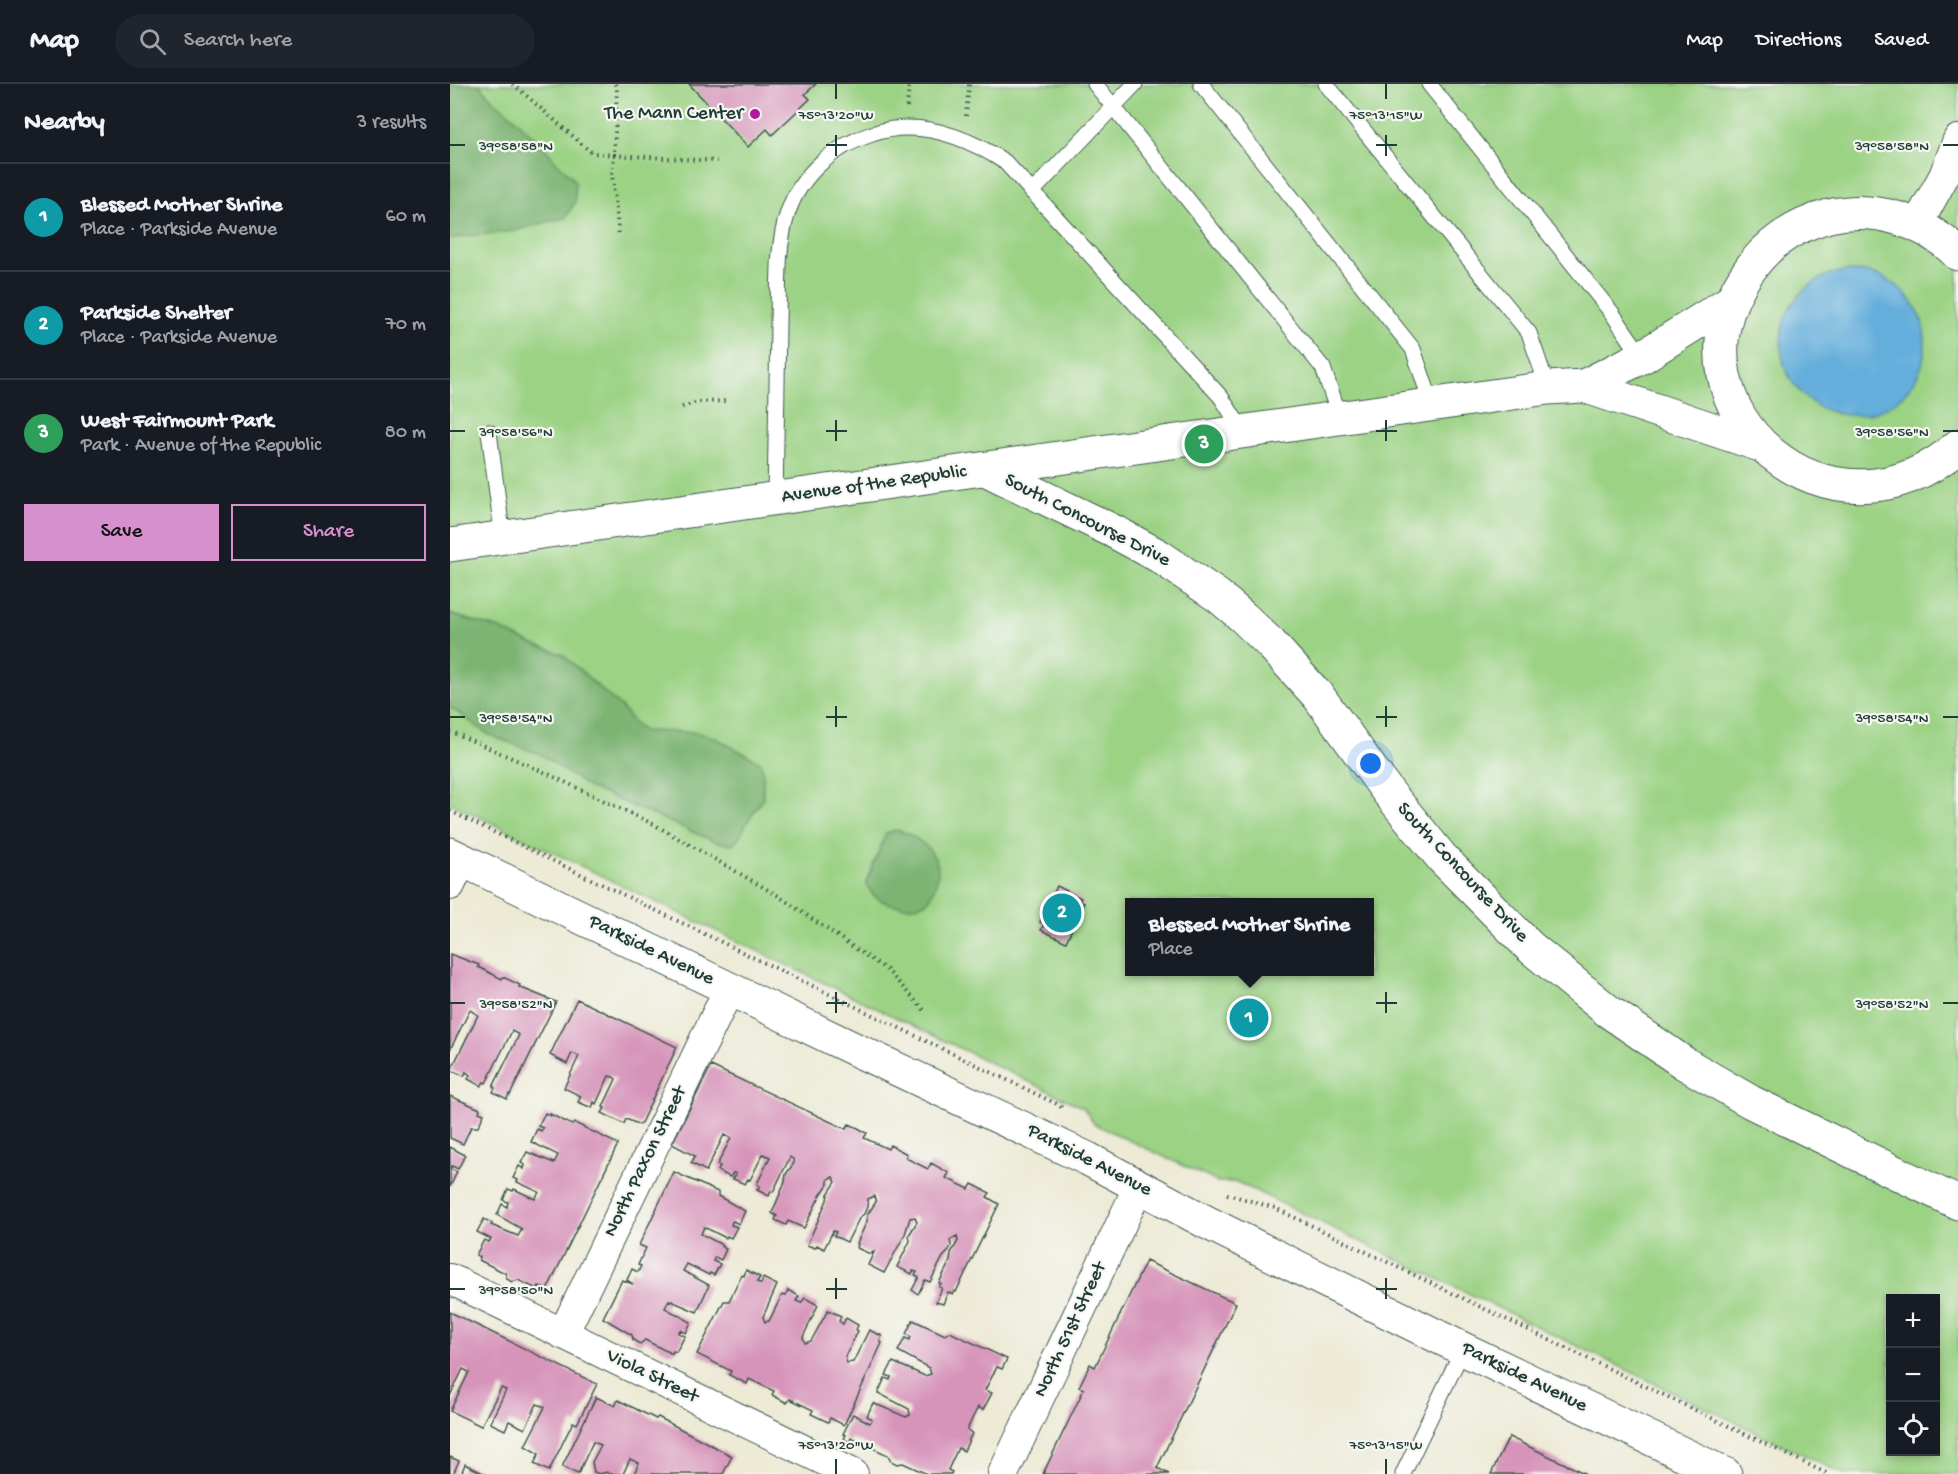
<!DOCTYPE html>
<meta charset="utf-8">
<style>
:root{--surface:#171b24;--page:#20242c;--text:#f1f3f6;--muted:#9ea1a6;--line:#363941;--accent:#d690ce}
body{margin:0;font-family:"Gochi Hand",sans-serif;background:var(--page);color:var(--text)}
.controls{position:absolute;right:18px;bottom:18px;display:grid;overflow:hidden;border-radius:0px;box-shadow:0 3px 9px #0003}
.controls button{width:54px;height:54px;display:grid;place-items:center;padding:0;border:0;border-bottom:2px solid var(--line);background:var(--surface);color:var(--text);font:30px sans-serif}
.you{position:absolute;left:921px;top:680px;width:21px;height:21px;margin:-15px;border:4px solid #fff;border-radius:50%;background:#1a73e8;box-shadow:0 0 0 9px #1a73e833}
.badge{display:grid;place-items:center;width:39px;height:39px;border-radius:50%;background:var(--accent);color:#fff;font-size:20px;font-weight:700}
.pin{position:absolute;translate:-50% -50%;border:3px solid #fff;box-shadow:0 2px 6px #0006}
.popup{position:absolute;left:675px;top:814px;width:249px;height:78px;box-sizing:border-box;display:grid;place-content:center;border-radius:0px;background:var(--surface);filter:drop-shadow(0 2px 4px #0005);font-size:20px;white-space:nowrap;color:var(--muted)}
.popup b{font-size:22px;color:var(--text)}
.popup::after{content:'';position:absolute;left:50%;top:100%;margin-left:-12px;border:12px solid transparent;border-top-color:var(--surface)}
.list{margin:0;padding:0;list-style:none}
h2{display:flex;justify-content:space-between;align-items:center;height:78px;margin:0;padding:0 24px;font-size:26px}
h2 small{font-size:20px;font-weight:400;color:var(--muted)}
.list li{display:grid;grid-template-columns:39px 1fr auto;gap:18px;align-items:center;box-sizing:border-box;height:108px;padding:0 24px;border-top:2px solid var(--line)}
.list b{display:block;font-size:22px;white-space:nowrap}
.list p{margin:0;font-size:20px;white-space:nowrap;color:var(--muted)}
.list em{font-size:20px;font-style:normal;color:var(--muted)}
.actions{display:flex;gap:12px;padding:18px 24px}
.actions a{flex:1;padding:14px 0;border:2px solid var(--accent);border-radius:0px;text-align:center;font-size:21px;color:var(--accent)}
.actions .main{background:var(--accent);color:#111}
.icon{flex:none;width:33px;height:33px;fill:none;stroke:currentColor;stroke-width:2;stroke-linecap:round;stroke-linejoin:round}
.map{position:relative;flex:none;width:1508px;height:1390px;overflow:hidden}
header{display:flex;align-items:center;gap:36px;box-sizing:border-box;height:84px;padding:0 30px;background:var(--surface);border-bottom:2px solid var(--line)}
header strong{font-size:28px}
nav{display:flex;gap:33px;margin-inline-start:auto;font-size:21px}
.search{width:420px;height:54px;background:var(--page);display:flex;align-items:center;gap:15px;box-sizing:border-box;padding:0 21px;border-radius:33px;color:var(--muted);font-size:22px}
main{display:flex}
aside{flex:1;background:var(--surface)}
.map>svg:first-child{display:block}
</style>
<header>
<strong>Map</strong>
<div class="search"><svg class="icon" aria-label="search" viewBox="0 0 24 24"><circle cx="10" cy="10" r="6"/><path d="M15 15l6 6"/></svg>Search here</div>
<nav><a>Map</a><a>Directions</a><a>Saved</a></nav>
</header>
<main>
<aside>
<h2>Nearby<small>3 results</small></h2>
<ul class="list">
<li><span class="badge" style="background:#0f9aa8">1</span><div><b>Blessed Mother Shrine</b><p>Place · Parkside Avenue</p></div><em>60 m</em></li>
<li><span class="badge" style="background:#0f9aa8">2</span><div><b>Parkside Shelter</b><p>Place · Parkside Avenue</p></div><em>70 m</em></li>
<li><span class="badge" style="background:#2e9e5b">3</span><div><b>West Fairmount Park</b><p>Park · Avenue of the Republic</p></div><em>80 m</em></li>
</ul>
<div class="actions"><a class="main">Save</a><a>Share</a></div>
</aside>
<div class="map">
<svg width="1508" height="1390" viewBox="0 0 1508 1390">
<rect width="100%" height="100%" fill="#f6f6f2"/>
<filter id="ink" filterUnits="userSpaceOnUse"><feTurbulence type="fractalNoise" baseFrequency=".0167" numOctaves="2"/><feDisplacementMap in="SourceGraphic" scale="12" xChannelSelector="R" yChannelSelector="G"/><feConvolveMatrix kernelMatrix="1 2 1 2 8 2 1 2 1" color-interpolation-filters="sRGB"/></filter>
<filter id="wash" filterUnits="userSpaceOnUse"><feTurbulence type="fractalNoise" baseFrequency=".008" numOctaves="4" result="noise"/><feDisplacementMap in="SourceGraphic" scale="24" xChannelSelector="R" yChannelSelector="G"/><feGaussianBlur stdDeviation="1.35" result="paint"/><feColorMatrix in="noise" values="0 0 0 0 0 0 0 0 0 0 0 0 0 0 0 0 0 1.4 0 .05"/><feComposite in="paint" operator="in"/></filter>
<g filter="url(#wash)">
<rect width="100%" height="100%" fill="#edead6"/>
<!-- green -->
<path fill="#9bd284" stroke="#5d885c" stroke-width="1.5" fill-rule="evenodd" d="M 0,0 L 1508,0 L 1508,1390 L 1393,1390 L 787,1098 L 768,1098 L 644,1040 L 634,1024 L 0,719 ZM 679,818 L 919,818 L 919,888 L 679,888 ZM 1440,1214 L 1486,1214 L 1486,1368 L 1440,1368 Z"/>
<!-- forest -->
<g fill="#7cb472" stroke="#4e7853" stroke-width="1.5">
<path d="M 0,0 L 29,0 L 41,14 L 62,32 L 94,63 L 106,78 L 121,92 L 125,98 L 125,118 L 115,134 C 98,137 83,142 67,146 C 45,151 22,149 0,155 Z"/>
<polygon points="0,530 50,545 82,560 112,570 173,625 186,642 194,647 243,648 264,653 310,678 313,686 313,714 297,738 289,754 283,760 266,758 138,703 90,670 39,651 0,623"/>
<path d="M 445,746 C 461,748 482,763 487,779 C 490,788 485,808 479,815 C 469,827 438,822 427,814 C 421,810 419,805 416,799 L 436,749 Z"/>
</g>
<!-- water -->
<circle fill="#63aedb" stroke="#417688" stroke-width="1.5" cx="1403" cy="259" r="72"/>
<g id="blocks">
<!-- building -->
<g fill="#d794ba">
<polygon points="239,0 366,0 355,10 360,15 322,51 317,45 298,63"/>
<polygon points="607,802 631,814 629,817 634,819 616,858 591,846 594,840 590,838"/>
<polygon points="0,870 29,881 28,883 52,895 53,893 70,901 69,903 106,918 60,1011 59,1010 57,1015 43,1008 45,1004 43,1003 69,951 62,947 36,999 34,998 31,1002 18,995 20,991 16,988 14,992 1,986 28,931 20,926 0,966"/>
<polygon points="127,915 227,963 190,1041 176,1035 174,1040 152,1029 155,1024 153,1023 166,995 163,993 159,992 146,1020 144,1018 142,1024 128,1018 131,1012 114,1004 129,972 122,969 117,980 100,971"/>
<polygon points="261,982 396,1045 399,1040 408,1044 417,1049 414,1054 438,1065 440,1061 457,1070 456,1074 478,1085 481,1079 499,1089 496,1094 519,1105 522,1100 540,1109 537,1113 549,1120 506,1208 504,1207 503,1210 498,1208 493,1220 486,1218 492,1204 489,1203 491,1200 489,1199 500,1177 501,1169 508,1157 507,1152 500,1156 501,1162 498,1168 493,1173 480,1198 475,1196 468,1210 462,1206 469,1193 465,1191 467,1188 463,1187 462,1190 447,1183 460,1157 459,1151 467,1138 465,1133 460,1134 455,1150 434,1189 418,1181 424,1168 420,1170 407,1164 408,1160 407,1159 417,1137 417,1131 426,1118 424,1112 418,1115 417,1123 414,1130 410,1133 397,1158 384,1152 386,1148 383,1147 374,1165 367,1161 365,1164 357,1161 377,1116 378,1110 386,1098 383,1093 378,1095 378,1100 370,1112 354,1144 338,1137 336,1141 325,1136 327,1132 322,1129 335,1098 336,1090 344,1079 343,1075 340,1073 323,1108 321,1107 319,1112 307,1106 310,1102 307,1100 320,1073 313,1070 300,1096 298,1095 295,1100 283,1095 286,1090 283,1089 280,1093 268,1087 270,1082 267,1081 281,1054 274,1051 256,1087 241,1079 245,1072 222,1060"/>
<polygon points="0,1012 30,1025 29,1028 34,1030 28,1043 21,1043 13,1060 0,1054"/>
<polygon points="95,1029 100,1032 100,1030 122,1041 125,1039 168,1060 97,1206 89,1202 87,1205 68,1196 62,1198 57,1195 55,1189 29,1176 30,1173 26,1171 34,1156 39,1158 41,1155 27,1148 34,1135 42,1139 41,1141 68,1152 72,1145 47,1131 52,1120 57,1123 58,1118 53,1116 58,1105 63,1107 64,1105 85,1115 89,1108 67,1098 68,1096 63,1094 69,1082 74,1085 75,1081 71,1079 77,1068 104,1079 108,1071 81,1058 87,1045 91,1047 93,1044 88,1042"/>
<polygon points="0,1063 15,1071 8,1085 2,1082 0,1085 7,1088 0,1103"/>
<polygon points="224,1088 268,1108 268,1112 295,1127 289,1140 283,1137 282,1138 281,1141 287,1143 281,1154 277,1152 276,1154 254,1143 251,1150 272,1161 271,1162 276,1165 271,1176 265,1173 263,1177 270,1180 264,1191 260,1189 259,1191 237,1180 233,1187 259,1201 247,1228 219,1216 215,1224 241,1238 236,1249 230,1246 228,1249 235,1252 226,1268 223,1267 222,1270 195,1256 190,1260 183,1256 182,1251 153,1234 172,1196 183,1200 177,1196 182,1185 188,1188 191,1182 188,1181 196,1164 189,1161"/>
<polygon points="696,1177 786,1219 707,1384 719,1390 593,1390 634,1305 629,1303 640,1280 645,1283"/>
<polygon points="296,1186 310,1193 307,1198 311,1200 313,1194 327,1201 313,1233 315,1238 319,1237 332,1211 336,1212 338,1206 349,1212 346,1217 351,1219 355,1214 368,1221 353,1253 355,1259 361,1257 378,1226 391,1232 389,1237 393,1240 396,1234 408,1241 406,1246 408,1247 395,1273 397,1279 403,1278 419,1246 432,1252 430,1257 432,1259 394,1341 380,1334 378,1338 361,1330 363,1326 340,1315 337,1319 322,1311 324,1307 299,1295 297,1300 279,1291 281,1287 247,1270 274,1217 279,1217 292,1191 294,1192"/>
<polygon points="0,1228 147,1300 127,1340 123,1338 99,1387 84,1380 89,1370 75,1362 95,1323 87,1320 75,1345 59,1337 55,1346 40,1339 56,1306 51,1304 31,1342 0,1327 19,1288 13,1285 0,1312"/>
<polygon points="463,1236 495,1251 500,1248 557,1275 552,1285 547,1283 535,1306 542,1309 533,1326 528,1323 522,1335 517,1346 522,1349 514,1367 508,1364 498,1386 502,1388 501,1390 477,1390 453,1379 447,1380 441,1377 438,1371 401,1354 399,1358 394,1355 396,1351 393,1350 403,1330 420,1339 422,1335 417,1332 423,1319 456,1333 460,1331 459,1325 428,1309 435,1294 440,1296 441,1293 436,1291 443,1278 475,1292 481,1290 479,1284 448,1267 455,1254 460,1256 460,1255 461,1253 456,1250"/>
<polygon points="146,1313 165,1322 168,1316 206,1335 208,1333 282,1372 273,1390 184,1390 189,1379 180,1375 173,1390 158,1390 157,1388 149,1390 144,1388 142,1378 151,1361 143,1358 128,1390 112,1383"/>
<polygon points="1059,1353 1136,1390 1041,1390"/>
<polygon points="0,1373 9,1377 3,1390 0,1390"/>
<polygon points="15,1380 31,1388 36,1390 11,1390"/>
</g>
</g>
</g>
<g filter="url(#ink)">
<use href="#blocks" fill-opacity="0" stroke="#3e574c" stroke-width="1.5"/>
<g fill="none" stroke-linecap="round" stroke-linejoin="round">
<!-- service casing -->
<g stroke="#3e574c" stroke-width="17">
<g id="service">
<polyline points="645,0 873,284 890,334"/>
<polyline points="751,0 963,265 982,321"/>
<polyline points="876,0 1079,249 1098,304"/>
<polyline points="979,0 1162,229 1192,273"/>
<polyline points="582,108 685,0"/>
<polyline points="39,348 53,455"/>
<path d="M 325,415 C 326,358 327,300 328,242 C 329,204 326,164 338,128 C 351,90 384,62 422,50 C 469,34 515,52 555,78 L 771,313 L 785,335 L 790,348"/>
<polyline points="953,1390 1013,1265"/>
</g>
</g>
<!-- minor casing -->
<g stroke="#3e574c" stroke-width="32">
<g id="minor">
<polyline points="1467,141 1494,92 1508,56"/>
<polyline points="0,801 12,775"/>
<polyline points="0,1195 403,1390"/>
<polyline points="113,1250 279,905"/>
<polyline points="553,1390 689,1102"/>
</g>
</g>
<!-- tertiary casing -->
<g stroke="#3e574c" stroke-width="35">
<g id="tertiary">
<path d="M 1508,170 C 1475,137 1425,121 1379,132 C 1345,141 1315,161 1296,191 C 1207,325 1382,475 1508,362"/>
<polyline points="1134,302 1192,273 1281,217"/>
<polyline points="535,385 663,447 709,472 768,512 794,534 821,560 869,613 938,708 993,775 1080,863 1158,927 1234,979 1301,1018 1508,1119"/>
<polyline points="0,461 1098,304 1134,302 1313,362"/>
<polyline points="0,770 400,963 638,1075 756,1138 1013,1265 1275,1390"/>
</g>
</g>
<!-- path -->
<g stroke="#3e574c" stroke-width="4" stroke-dasharray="1.5 4.5" stroke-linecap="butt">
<polyline points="63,0 142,69 164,71 162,90 169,152"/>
<polyline points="165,0 167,4 164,71 267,77"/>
<polyline points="457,23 459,0"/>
<polyline points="516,32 519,0"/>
<polyline points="232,323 247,318 275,317"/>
<polyline points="0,647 96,689 205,741 327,811 437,886 476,928"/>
<polyline points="0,727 609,1021 614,1026"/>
<polyline points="777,1110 825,1124 1378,1390"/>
</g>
<!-- service -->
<use href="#service" stroke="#fff" stroke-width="15"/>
<!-- minor -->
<use href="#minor" stroke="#fff" stroke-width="30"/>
<!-- tertiary -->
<use href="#tertiary" stroke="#fff" stroke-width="33"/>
</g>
</g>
<!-- ticks -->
<path fill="none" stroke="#1f3d34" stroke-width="2" d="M 386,0 L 386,15M 936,0 L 936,15M 386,51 L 386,72M 936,51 L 936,72M 0,61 L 15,61M 376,61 L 397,61M 926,61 L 947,61M 1493,61 L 1508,61M 386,336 L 386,357M 936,336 L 936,357M 0,347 L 15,347M 376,347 L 397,347M 926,347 L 947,347M 1493,347 L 1508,347M 386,622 L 386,643M 936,622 L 936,643M 0,633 L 15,633M 376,633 L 397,633M 926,633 L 947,633M 1493,633 L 1508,633M 386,908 L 386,929M 936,908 L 936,929M 0,919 L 15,919M 376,919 L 397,919M 926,919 L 947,919M 1493,919 L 1508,919M 386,1194 L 386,1215M 936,1194 L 936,1215M 0,1205 L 15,1205M 376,1205 L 397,1205M 926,1205 L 947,1205M 386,1375 L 386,1390M 936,1375 L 936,1390"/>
<!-- markers -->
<circle fill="#b5179e" stroke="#f6f6f2" stroke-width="2" cx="305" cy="30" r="6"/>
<g text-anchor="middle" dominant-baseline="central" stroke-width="4.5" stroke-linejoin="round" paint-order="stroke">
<!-- poi labels -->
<g font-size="20" fill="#1f3d34" stroke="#f6f6f2" text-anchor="end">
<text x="293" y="30">The Mann Center</text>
</g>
<!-- street labels -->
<g font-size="20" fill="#1f3d34" stroke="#f6f6f2">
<text transform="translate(424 401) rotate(-8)">Avenue of the Republic</text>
<text transform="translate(637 437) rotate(27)">South Concourse Drive</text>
<text transform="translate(1012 789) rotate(47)">South Concourse Drive</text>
<text transform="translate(201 867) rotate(26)">Parkside Avenue</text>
<text transform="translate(639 1077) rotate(27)">Parkside Avenue</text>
<text transform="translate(196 1078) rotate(-64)">North Paxon Street</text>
<text transform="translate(621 1246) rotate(-65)">North 51st Street</text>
<text transform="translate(202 1293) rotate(26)">Viola Street</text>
<text transform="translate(1074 1294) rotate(26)">Parkside Avenue</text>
</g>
</g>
<g font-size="15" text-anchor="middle" fill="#1f3d34" stroke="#f6f6f2" stroke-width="4.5" stroke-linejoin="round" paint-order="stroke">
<text x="386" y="35">75°13'20"W</text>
<text x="936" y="35">75°13'15"W</text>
<text x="66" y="66">39°58'58"N</text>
<text x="1442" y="66">39°58'58"N</text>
<text x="66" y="352">39°58'56"N</text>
<text x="1442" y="352">39°58'56"N</text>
<text x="66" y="638">39°58'54"N</text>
<text x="1442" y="638">39°58'54"N</text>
<text x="66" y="924">39°58'52"N</text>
<text x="1442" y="924">39°58'52"N</text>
<text x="66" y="1210">39°58'50"N</text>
<text x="386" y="1365">75°13'20"W</text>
<text x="936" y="1365">75°13'15"W</text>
</g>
</svg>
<div class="controls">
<button>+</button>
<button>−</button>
<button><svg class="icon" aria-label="locate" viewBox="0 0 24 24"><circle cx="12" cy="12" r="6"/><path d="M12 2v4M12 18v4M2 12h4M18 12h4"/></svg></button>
</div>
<div class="you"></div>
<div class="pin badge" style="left:799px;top:934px;background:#0f9aa8">1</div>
<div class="popup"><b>Blessed Mother Shrine</b>Place</div>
<div class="pin badge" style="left:612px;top:829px;background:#0f9aa8">2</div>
<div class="pin badge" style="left:754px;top:360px;background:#2e9e5b">3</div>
</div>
</main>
